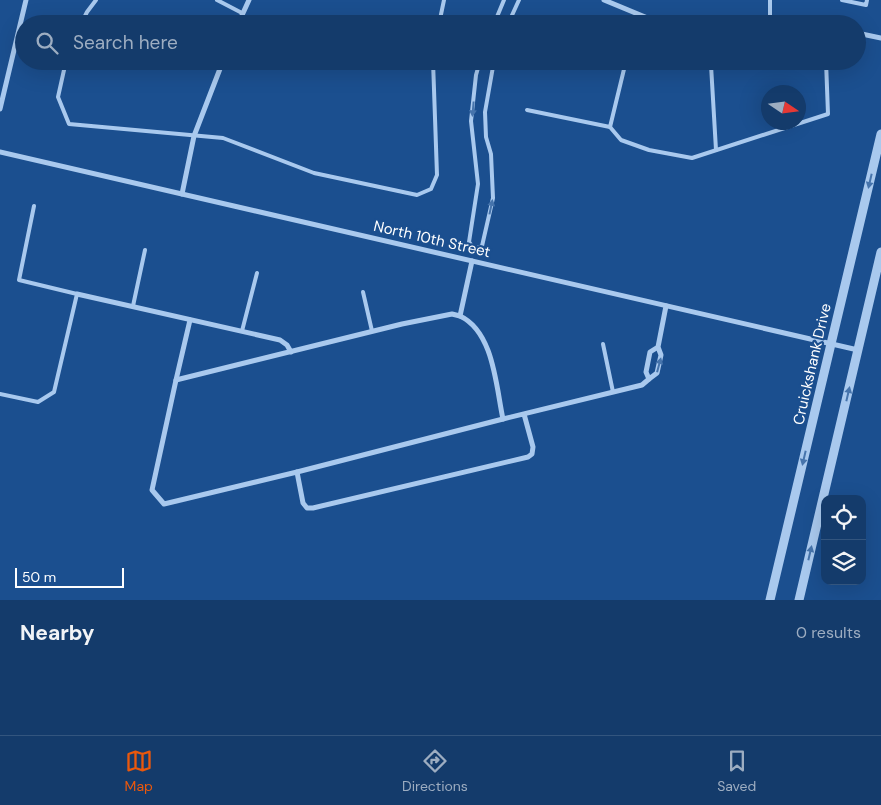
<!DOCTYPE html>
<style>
:root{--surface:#143b6b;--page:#1d4271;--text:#f1f3f6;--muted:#9dadc1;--line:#33557e;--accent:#ea580c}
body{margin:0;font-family:"DM Sans",sans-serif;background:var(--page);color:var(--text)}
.controls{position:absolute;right:15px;bottom:15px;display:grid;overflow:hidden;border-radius:10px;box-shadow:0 5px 20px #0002}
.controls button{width:45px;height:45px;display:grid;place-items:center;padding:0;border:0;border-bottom:1px solid var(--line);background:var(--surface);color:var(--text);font:25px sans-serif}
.compass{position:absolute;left:761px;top:85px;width:45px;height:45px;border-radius:50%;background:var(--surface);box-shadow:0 5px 20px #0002;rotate:103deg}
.scale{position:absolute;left:15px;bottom:12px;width:109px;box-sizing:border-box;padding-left:5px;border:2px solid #fff;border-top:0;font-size:14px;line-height:18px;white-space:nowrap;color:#fff;-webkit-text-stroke:4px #1b4f8f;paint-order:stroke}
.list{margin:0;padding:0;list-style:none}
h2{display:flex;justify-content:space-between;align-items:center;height:65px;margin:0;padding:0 20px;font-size:21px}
h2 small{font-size:16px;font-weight:400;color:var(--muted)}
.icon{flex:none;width:28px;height:28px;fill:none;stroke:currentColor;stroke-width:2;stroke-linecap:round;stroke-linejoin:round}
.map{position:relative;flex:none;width:881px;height:600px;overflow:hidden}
.search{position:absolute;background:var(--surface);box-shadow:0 5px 20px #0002;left:15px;right:15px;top:15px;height:55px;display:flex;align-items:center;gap:12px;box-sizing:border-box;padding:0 18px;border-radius:28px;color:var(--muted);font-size:19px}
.sheet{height:135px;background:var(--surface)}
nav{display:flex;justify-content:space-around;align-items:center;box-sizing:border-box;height:70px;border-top:1px solid var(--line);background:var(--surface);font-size:14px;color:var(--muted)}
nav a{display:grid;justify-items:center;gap:2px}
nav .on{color:var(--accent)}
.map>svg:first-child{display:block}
</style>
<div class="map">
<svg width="881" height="600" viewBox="0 0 881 600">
<rect width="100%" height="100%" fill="#1b4f8f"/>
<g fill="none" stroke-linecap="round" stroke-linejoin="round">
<!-- service -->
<g stroke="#a9c9ee" stroke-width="4">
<polyline points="217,0 242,13"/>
<polyline points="842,0 866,5 867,0"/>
<polyline points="81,24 87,12 96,0"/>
<polyline points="439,24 444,0"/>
<polyline points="494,24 504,0"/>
<polyline points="508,24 519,0"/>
<polyline points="635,24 637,14"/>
<polyline points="770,24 770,0"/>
<polyline points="66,61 58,97 69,124 223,138 314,173 417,195 431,189 437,175 433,61"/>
<polyline points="711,65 716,150"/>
<polyline points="527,110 610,127 626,61"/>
<polyline points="610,127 621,140 649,150 692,158 828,114 826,61"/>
<polyline points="474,249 482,246 493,198 491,154 486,137 485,112 494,61"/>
<polyline points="474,249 469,242 478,184 471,121 476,75 480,61"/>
<polyline points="363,292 372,331"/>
<polyline points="133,306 145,250"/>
<polyline points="242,331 257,273"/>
<polyline points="603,344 613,392"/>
<polyline points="0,394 38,402 54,392 77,294 19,280 34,206"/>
</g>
<!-- minor -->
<g stroke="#a9c9ee" stroke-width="5">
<polyline points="604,0 662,24"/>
<polyline points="238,24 249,0"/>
<polyline points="857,33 881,38"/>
<polyline points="0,109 26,0"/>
<polyline points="0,152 858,350"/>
<polyline points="182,194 194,136 223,61"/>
<polyline points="77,294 280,340 287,345 291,352"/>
<path d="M 460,316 C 494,332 496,387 503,419"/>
<polyline points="658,347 650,352 646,372 649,379 657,373 661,355 658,347 666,306"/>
<polyline points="176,380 190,320"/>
<polyline points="524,414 533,447 532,454 528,457 313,508 307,508 303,503 297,472 503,419 642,385 649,379"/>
<polyline points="297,472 164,504 152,490 176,380 402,324 452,314 460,316 472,261"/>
</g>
<!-- tertiary -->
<g stroke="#a9c9ee" stroke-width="9">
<polyline points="770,600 881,134"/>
<polyline points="799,600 881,252"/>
</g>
</g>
<!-- one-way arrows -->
<defs><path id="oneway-solid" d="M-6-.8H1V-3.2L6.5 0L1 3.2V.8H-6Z" transform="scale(1.25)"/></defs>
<g fill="#4674ac">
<use href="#oneway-solid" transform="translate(473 109) rotate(95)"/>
<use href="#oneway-solid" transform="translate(870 181) rotate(103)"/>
<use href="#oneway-solid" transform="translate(491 207) rotate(-78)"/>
<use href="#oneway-solid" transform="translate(659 365) rotate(-75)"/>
<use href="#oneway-solid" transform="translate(848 394) rotate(-77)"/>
<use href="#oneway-solid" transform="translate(804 458) rotate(103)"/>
<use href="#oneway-solid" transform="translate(810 553) rotate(-77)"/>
</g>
<g text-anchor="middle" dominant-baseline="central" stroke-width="4.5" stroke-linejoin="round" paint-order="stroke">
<!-- street labels -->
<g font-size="15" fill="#fff" stroke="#1b4f8f">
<text transform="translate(432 239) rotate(13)">North 10th Street</text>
<text transform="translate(812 364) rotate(-77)">Cruickshank Drive</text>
</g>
</g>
</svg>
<div class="controls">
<button><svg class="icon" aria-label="locate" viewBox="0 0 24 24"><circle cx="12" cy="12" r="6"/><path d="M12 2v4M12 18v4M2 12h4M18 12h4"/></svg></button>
<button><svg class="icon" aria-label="layers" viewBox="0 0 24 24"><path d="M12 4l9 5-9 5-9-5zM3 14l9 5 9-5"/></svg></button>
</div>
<svg class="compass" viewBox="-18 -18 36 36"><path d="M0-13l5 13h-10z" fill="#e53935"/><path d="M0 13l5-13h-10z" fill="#9dadc1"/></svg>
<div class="scale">50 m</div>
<div class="search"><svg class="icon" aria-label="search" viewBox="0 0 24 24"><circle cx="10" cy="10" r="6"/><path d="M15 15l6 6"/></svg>Search here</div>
</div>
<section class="sheet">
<h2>Nearby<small>0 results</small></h2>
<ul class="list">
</ul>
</section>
<nav>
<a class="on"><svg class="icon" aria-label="map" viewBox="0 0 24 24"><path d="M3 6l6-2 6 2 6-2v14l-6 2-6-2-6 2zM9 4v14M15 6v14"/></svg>Map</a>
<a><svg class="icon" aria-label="directions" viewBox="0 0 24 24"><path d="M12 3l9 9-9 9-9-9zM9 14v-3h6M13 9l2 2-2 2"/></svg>Directions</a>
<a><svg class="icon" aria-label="saved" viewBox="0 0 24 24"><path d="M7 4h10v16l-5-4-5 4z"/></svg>Saved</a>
</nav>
